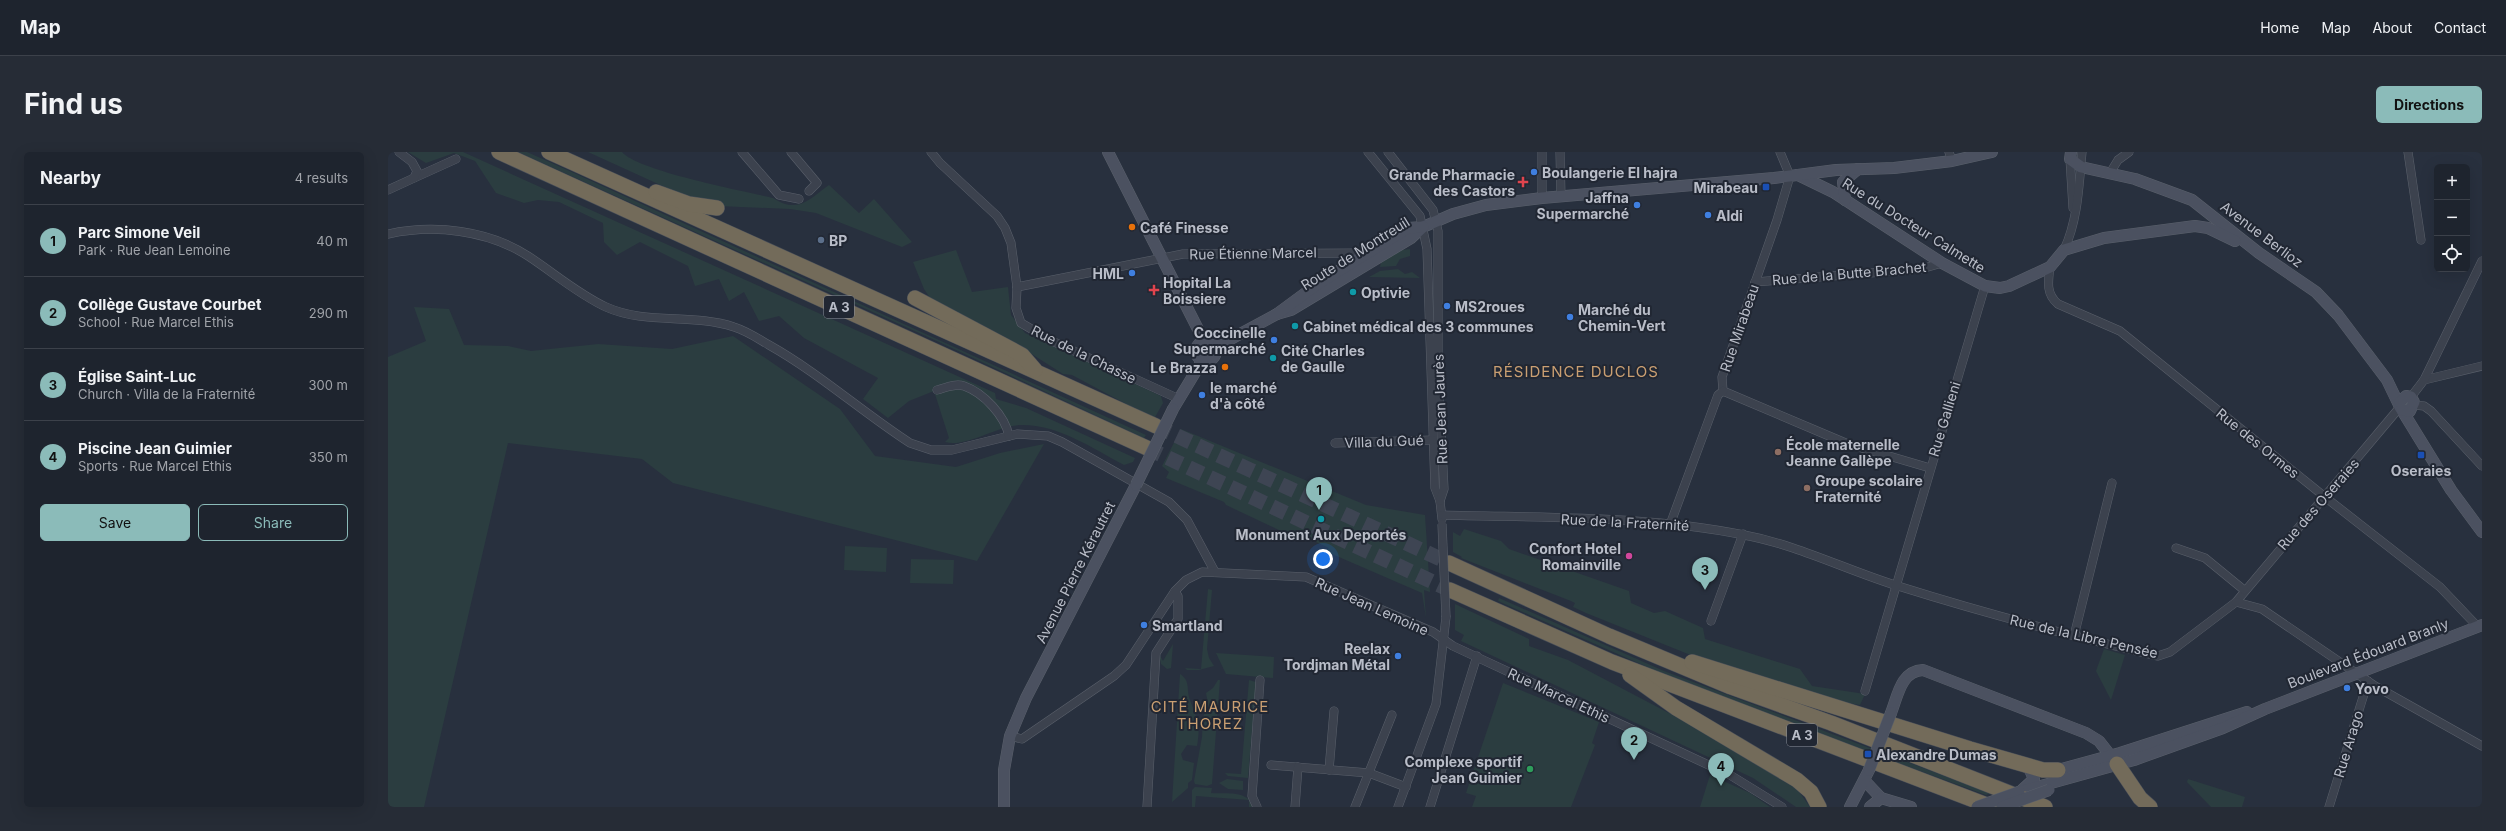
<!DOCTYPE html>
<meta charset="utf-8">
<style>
:root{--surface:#1e242e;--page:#262c36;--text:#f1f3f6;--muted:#a1a4aa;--line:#3c414a;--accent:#8bbbb9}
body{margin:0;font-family:Inter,sans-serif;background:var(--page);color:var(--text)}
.controls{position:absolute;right:12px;top:12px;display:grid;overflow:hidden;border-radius:6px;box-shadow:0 4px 16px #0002}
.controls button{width:36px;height:36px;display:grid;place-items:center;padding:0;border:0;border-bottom:1px solid var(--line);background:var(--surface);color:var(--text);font:20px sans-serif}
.you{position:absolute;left:935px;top:407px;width:14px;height:14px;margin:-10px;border:3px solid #fff;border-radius:50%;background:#1a73e8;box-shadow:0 0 0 6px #1a73e833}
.badge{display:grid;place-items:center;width:26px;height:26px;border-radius:50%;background:var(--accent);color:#111;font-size:13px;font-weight:700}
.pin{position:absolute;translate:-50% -33px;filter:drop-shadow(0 1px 2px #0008)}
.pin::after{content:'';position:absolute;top:21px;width:14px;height:12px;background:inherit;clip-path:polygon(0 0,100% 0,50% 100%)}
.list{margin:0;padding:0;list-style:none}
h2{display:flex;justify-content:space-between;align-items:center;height:52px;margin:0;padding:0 16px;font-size:17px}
h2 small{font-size:13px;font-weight:400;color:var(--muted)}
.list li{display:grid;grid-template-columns:26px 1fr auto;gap:12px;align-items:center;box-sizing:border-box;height:72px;padding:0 16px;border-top:1px solid var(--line)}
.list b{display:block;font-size:15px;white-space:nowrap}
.list p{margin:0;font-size:13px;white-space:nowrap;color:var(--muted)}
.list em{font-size:13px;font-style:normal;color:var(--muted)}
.actions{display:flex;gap:8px;padding:12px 16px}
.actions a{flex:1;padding:9px 0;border:1px solid var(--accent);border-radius:6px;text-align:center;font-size:14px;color:var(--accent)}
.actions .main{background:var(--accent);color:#111}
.icon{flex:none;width:22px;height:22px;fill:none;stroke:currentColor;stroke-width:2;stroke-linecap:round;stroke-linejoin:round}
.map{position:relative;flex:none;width:2094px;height:655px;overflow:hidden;border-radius:6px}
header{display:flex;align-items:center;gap:24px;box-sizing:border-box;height:56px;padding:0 20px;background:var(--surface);border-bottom:1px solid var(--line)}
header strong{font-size:19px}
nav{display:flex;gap:22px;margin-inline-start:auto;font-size:14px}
.intro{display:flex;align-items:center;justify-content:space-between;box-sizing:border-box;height:96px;padding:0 24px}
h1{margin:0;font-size:28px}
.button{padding:10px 18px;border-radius:6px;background:var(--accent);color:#111;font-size:14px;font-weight:700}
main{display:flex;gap:24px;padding:0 24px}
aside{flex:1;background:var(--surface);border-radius:6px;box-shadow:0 4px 16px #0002}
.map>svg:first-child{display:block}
</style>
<header>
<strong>Map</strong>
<nav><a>Home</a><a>Map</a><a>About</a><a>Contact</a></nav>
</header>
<div class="intro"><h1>Find us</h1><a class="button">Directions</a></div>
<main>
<aside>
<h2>Nearby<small>4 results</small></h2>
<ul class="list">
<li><span class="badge">1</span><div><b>Parc Simone Veil</b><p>Park · Rue Jean Lemoine</p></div><em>40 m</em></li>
<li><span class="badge">2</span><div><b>Collège Gustave Courbet</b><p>School · Rue Marcel Ethis</p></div><em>290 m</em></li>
<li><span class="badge">3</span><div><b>Église Saint-Luc</b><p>Church · Villa de la Fraternité</p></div><em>300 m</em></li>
<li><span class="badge">4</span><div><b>Piscine Jean Guimier</b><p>Sports · Rue Marcel Ethis</p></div><em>350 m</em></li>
</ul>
<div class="actions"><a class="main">Save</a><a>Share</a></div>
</aside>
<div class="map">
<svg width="2094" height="655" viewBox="0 0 2094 655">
<rect width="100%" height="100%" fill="#28303e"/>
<!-- green -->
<g fill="#2b3d40">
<path d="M 20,0 L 75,0 L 607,241 L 608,247 L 638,256 L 747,306 L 745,310 L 736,313 C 704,296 671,273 634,273 C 609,273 579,296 557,290 L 561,286 L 546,239 L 521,249 L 500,266 L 475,247 L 490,226 L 416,186 L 391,164 L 371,169 L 356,140 L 341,149 L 331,127 L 307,134 L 300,114 L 252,90 L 229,103 L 216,90 L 215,71 L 171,50 L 150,48 L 136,51 L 108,41 L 87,9 L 66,1 L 38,11 Z"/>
<polygon points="130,0 139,0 186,21 758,283 756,286 551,190"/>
<path d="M 200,0 L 234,0 C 250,19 356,39 385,46 C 410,62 420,48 441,33 L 471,61 L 486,47 L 524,90 L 514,95 L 428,61 L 402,57 L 330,54 L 303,47 Z"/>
<polygon points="1022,97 1022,104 1012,107 1008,114 992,115 993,111 1013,98"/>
<polygon points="568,98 584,140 620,135 623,163 637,181 773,244 775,251 766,267 684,223 675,222 639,199 546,152 536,137 525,110"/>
<polygon points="1010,117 1017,122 1024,120 1032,126 981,125 992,119"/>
<polygon points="26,155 61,157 76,193 120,194 143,199 210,192 284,197 345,184 452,257 487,304 568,315 612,301 656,292 589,409 285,331 254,307 120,291 36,655 0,655 0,205 38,189"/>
<polygon points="793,277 978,353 1037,363 1042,440 1036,438 1038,466 1034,441 937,399 941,396 917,385 916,390 838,353 836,350 778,326 781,320 774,314"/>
<polygon points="1076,377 1113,389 1121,397 1241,439 1243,451 1266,461 1277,459 1315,476 1317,487 1412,517 1424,534 1477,542 1472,553 1441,548 1310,506 1198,461 1185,455 1187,451 1183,449 1073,406 1074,405 1065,400 1065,380 1072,384"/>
<polygon points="457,394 499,396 498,420 456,418"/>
<polygon points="523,407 566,408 565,432 522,431"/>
<polygon points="820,437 824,438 819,497 821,506 826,514 811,518 799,518 797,516 813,517"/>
<polygon points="1111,446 1276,519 1602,641 1598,643 1373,561 1275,522 1110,449"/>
<polygon points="1067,452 1141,487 1141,494 1180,508 1296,569 1380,617 1409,637 1422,655 1408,655 1365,626 1073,489 1076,483 1067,478"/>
<polygon points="785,492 783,516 779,517 773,512 771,502 775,509"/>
<polygon points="1716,497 1737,503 1723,548 1708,519"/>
<polygon points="828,501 886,505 885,526 838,522"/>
<path d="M 792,522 C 803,529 798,538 802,548 C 809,568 813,572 809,594 L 799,593 L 793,602 L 795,608 L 806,611 L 804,628 L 800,631 L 800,636 L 784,650 Z"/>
<polygon points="830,528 832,528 824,632 819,634 807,632 806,629 814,585 815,565 820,552 818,541 825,536"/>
<polygon points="861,528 868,530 860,626 840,624 837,621 853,622"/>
<polygon points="1115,531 1211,570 1204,591 1207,593 1183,655 1084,655 1088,644 1078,641"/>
<polygon points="1322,623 1362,641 1382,655 1312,655"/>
<polygon points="839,627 855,629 855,638 840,637 831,631"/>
<polygon points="1800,627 1857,645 1854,655 1823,655 1799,630"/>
<path d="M 807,635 L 824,636 L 823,641 C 840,642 858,638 867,655 L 861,655 L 861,648 L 808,644 L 807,655 L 804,655 L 804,638 Z"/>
</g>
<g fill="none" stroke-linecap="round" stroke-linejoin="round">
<!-- highway-tunnel -->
<g stroke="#3e4553" stroke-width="15" stroke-dasharray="15 8" stroke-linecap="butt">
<polyline points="768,274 1061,411"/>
<polyline points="759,296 1062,438"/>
</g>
<!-- street casing -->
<g stroke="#5a606b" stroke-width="9">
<g id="street">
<polyline points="354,0 391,43 411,47"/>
<polyline points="403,0 429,31 421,39"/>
<polyline points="543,0 552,11 609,64 617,76 623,91 629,135 628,156 633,171 664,189 791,247"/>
<polyline points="980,0 1032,64 1039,97 1047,336 1052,349 1054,367"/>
<polyline points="1000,0 1045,58 1050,79 1050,217 1056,337 1052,349"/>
<polyline points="1154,0 1154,46"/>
<polyline points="1172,0 1173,45"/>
<polyline points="1561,0 1564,9"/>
<polyline points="2020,0 2033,88"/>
<polyline points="1682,7 1685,56"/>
<polyline points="1722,21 1730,8 1741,0"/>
<polyline points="26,26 68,7"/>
<polyline points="0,38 26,26 29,19 24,10 11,0"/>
<path d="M 0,82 C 46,72 100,78 140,104 C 166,121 190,142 218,155 C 258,173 304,161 346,175 C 359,179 369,186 381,193 C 431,221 474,260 522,291 L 543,298 L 564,298 L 629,282 L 660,284 L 674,290 L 781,350 L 799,368 L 827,420"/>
<path d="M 1676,98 C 1690,68 1691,33 1694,0"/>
<path d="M 1662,115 C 1660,130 1658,142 1670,152 L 1732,179 L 1937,345 L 2052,435 L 2090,475"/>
<polyline points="1367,130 1533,117 1554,111"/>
<polyline points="629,135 795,102 980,101"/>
<polyline points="2036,228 2094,214"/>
<path d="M 549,238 C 557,236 567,231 576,234 C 596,241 617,264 621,284"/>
<polyline points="1335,239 1334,225 1389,68 1402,24 1392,0"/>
<polyline points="1335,239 1460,292 1542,316"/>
<polyline points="2023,245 2036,228 2094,109"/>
<polyline points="2026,253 2036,254 2043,259 2094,314"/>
<polyline points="947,291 1045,288"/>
<path d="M 1054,363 C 1154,366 1257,363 1356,383 C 1410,393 1458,418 1510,434 C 1596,461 1683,484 1770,504 L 1782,500 L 1848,450 L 2012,255"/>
<polyline points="1283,370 1330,243 1335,239"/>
<polyline points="1788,396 1817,406 1856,438"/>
<polyline points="1848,450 1874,457 1987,534 2094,594"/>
<polyline points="1323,469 1355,382"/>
<polyline points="1686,484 1724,331"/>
<polyline points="1477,539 1597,134"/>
<polyline points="622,584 634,587 726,524 738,513 787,439 798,428 814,420 918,425 1045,480 1065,494 1342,623 1394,655"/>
<polyline points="883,613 981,621 1018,635"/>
<polyline points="941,618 946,559"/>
<polyline points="759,655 768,501 790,467 790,444 787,439"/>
<polyline points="869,655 864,644 872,528"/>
<polyline points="907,655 910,615"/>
<polyline points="967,655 1004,563"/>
<polyline points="1010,655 1048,552 1058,465"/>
<polyline points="1042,655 1089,504"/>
<polyline points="1941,655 1980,529"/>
</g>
</g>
<!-- secondary casing -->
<g stroke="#5a606b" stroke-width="12">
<g id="secondary">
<polyline points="720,0 816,189"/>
<polyline points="1683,0 1682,7 1693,15 1747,27 1804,48 1871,101 1928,140 1950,163 1999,228 2012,255 2063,338 2094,380"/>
<polyline points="1410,23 1445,40 1554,111 1597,134 1612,136 1621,134 1662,115 1676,98 1716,86 1807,74 1820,76 1847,89"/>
<polyline points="1457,48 1455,30 1470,17"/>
<polyline points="889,162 903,158 1023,86 1035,75 1065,62 1098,53 1154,46 1386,26 1448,18 1506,16 1564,9 1604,0"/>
<circle cx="818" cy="199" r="10"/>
<polyline points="828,195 889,162 931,131 1020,76 1035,75"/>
<polyline points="2012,250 2018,244 2023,245 2026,250 2022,259 2014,258"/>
<polyline points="785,257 814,209"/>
<path d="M 1503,561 C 1510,543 1513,519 1535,518 L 1698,581 L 1711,589 L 1729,612"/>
<polyline points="1670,618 1732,601 1859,560"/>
<polyline points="1477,629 1493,646"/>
<polyline points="1634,638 1646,627 1642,618 1636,613"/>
<polyline points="1631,640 1746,608 1835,576 1877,557 2094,473"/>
<polyline points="616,655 616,618 622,584 638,546 748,333"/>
<polyline points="1462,655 1481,618"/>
<polyline points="1482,655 1493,646 1523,655"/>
</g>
</g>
<!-- highway casing -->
<g stroke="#474d58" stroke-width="16">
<g id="highway">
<polyline points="111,0 759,296"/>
<polyline points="161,0 768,274"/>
<polyline points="268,40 301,52 329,56"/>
<polyline points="527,146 634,203 647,218"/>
<polyline points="1061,411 1221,484 1343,535 1443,571 1657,655"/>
<polyline points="1062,438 1224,510 1604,655"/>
<polyline points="1304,510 1582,597 1655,618 1670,618"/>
<polyline points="1242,523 1288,556 1409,628 1423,640 1431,655"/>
<polyline points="1729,612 1752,646 1762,655"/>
</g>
</g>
<!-- street -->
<use href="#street" stroke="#3c424e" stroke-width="8"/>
<!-- secondary -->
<use href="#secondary" stroke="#4b5160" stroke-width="11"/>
<!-- highway -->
<use href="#highway" stroke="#736b5a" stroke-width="15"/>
<!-- street-bridge casing -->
<g stroke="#5a606b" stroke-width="9" stroke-linecap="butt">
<polyline id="street-bridge" points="1054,372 1058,465"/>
</g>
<!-- secondary-bridge casing -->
<g stroke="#5a606b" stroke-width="12" stroke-linecap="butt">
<g id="secondary-bridge">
<polyline points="748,333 785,257"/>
<polyline points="1481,618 1503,561"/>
<polyline points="1589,655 1631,640"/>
<polyline points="1614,655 1661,638"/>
</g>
</g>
<!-- street-bridge -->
<use href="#street-bridge" stroke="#3c424e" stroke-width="8"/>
<!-- secondary-bridge -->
<use href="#secondary-bridge" stroke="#4b5160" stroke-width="11"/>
</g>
<!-- markers -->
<g fill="#3f7fe0" stroke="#212733" stroke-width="1.5">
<circle cx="1146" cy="20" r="4"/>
<circle cx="1249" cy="53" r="4"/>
<circle cx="1320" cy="63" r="4"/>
<circle cx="744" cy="121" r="4"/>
<circle cx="1059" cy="154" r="4"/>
<circle cx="1182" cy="165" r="4"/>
<circle cx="886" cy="188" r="4"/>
<circle cx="814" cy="243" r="4"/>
<circle cx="756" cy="473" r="4"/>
<circle cx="1010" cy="504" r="4"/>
<circle cx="1959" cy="536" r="4"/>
</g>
<g fill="#e0444e" stroke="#212733" stroke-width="1.5">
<path d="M1133 24h4v4h4v4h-4v4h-4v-4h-4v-4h4z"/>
<path d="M764 132h4v4h4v4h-4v4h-4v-4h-4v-4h4z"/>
</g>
<g fill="#1a4fb4" stroke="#212733" stroke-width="1.5">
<rect x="1374" y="31" width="8" height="8" rx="2"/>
<rect x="2029" y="299" width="8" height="8" rx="2"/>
<rect x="1476" y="598" width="8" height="8" rx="2"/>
</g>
<g fill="#e8710a" stroke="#212733" stroke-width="1.5">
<circle cx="744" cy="75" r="4"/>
<circle cx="837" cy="215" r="4"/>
</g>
<circle fill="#5c6f8a" stroke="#212733" stroke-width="1.5" cx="433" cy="88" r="4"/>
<g fill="#0f9aa8" stroke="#212733" stroke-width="1.5">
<circle cx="965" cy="140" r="4"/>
<circle cx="907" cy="174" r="4"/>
<circle cx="885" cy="206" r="4"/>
<circle cx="933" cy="367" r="4"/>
</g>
<g fill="#8d6e63" stroke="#212733" stroke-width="1.5">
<circle cx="1390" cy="300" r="4"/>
<circle cx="1419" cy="336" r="4"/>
</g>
<circle fill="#d1479c" stroke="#212733" stroke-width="1.5" cx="1241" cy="404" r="4"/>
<circle fill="#2e9e5b" stroke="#212733" stroke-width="1.5" cx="1142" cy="617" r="4"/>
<g text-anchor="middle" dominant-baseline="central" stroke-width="4" stroke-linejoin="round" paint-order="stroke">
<!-- shield labels -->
<g fill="#212733" stroke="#8b909b" stroke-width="1">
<rect x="436" y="144" width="30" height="22" rx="3"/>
<rect x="1399" y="572" width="30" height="22" rx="3"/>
</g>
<g font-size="13" font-weight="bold" fill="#b9bdc8">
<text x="451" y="155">A 3</text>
<text x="1414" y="583">A 3</text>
</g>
<!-- poi labels -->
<g font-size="14" font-weight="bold" fill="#b9bdc8" stroke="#212733" text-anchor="start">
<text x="1154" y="20">Boulangerie El hajra</text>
<text x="1127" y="22" text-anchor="end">Grande Pharmacie<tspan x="1127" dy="16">des Castors</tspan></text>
<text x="1370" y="35" text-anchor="end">Mirabeau</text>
<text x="1241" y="45" text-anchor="end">Jaffna<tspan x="1241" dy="16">Supermarché</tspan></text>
<text x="1328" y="63">Aldi</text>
<text x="752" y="75">Café Finesse</text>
<text x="441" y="88">BP</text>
<text x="736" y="121" text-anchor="end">HML</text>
<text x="775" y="130">Hopital La<tspan x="775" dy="16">Boissiere</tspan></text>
<text x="973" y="140">Optivie</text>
<text x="1067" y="154">MS2roues</text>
<text x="1190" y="157">Marché du<tspan x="1190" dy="16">Chemin-Vert</tspan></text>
<text x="915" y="174">Cabinet médical des 3 communes</text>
<text x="878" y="180" text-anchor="end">Coccinelle<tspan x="878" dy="16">Supermarché</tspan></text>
<text x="893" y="198">Cité Charles<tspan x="893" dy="16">de Gaulle</tspan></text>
<text x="829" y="215" text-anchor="end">Le Brazza</text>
<text x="822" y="235">le marché<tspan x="822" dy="16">d'à côté</tspan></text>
<text x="1398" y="292">École maternelle<tspan x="1398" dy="16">Jeanne Gallèpe</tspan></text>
<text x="2033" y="318" text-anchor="middle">Oseraies</text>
<text x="1427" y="328">Groupe scolaire<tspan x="1427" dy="16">Fraternité</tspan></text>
<text x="933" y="382" text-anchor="middle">Monument Aux Deportés</text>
<text x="1233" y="396" text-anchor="end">Confort Hotel<tspan x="1233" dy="16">Romainville</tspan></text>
<text x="764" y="473">Smartland</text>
<text x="1002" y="496" text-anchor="end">Reelax<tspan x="1002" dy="16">Tordjman Métal</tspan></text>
<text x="1967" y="536">Yovo</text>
<text x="1488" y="602">Alexandre Dumas</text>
<text x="1134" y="609" text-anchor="end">Complexe sportif<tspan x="1134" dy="16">Jean Guimier</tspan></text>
</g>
<!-- street labels -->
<g font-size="14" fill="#b9bdc8" stroke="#212733">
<text transform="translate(1526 73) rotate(32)">Rue du Docteur Calmette</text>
<text transform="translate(1874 82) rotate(37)">Avenue Berlioz</text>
<text transform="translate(865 101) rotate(-1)">Rue Étienne Marcel</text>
<text transform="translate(967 101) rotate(-32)">Route de Montreuil</text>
<text transform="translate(1461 121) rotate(-5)">Rue de la Butte Brachet</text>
<text transform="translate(1351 176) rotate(-71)">Rue Mirabeau</text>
<text transform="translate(696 202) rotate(26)">Rue de la Chasse</text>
<text transform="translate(1052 257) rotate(-92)">Rue Jean Jaurès</text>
<text transform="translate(1556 267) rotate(-73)">Rue Gallieni</text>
<text transform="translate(996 289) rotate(-2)">Villa du Gué</text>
<text transform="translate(1870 291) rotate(39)">Rue des Ormes</text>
<text transform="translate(1930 352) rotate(-49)">Rue des Oseraies</text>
<text transform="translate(1237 370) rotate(3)">Rue de la Fraternité</text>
<text transform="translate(687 420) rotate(-63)">Avenue Pierre Kérautret</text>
<text transform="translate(984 454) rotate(24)">Rue Jean Lemoine</text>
<text transform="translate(1696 484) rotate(13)">Rue de la Libre Pensée</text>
<text transform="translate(1980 501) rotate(-21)">Boulevard Édouard Branly</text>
<text transform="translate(1171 543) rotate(25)">Rue Marcel Ethis</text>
<text transform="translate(1960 592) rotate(-73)">Rue Arago</text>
</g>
<!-- neighbourhood labels -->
<g font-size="15" letter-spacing="1" fill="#ca9f72" stroke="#212733">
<text x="1188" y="219">RÉSIDENCE DUCLOS</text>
<text x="822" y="554">CITÉ MAURICE<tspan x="822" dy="17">THOREZ</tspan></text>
</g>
</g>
</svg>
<div class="controls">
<button>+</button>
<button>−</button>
<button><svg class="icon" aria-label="locate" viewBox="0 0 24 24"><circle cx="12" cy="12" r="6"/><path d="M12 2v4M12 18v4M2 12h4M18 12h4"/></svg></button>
</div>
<div class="you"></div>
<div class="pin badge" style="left:931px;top:358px">1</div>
<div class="pin badge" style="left:1246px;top:608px">2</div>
<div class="pin badge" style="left:1317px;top:438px">3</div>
<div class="pin badge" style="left:1333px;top:634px">4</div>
</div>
</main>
